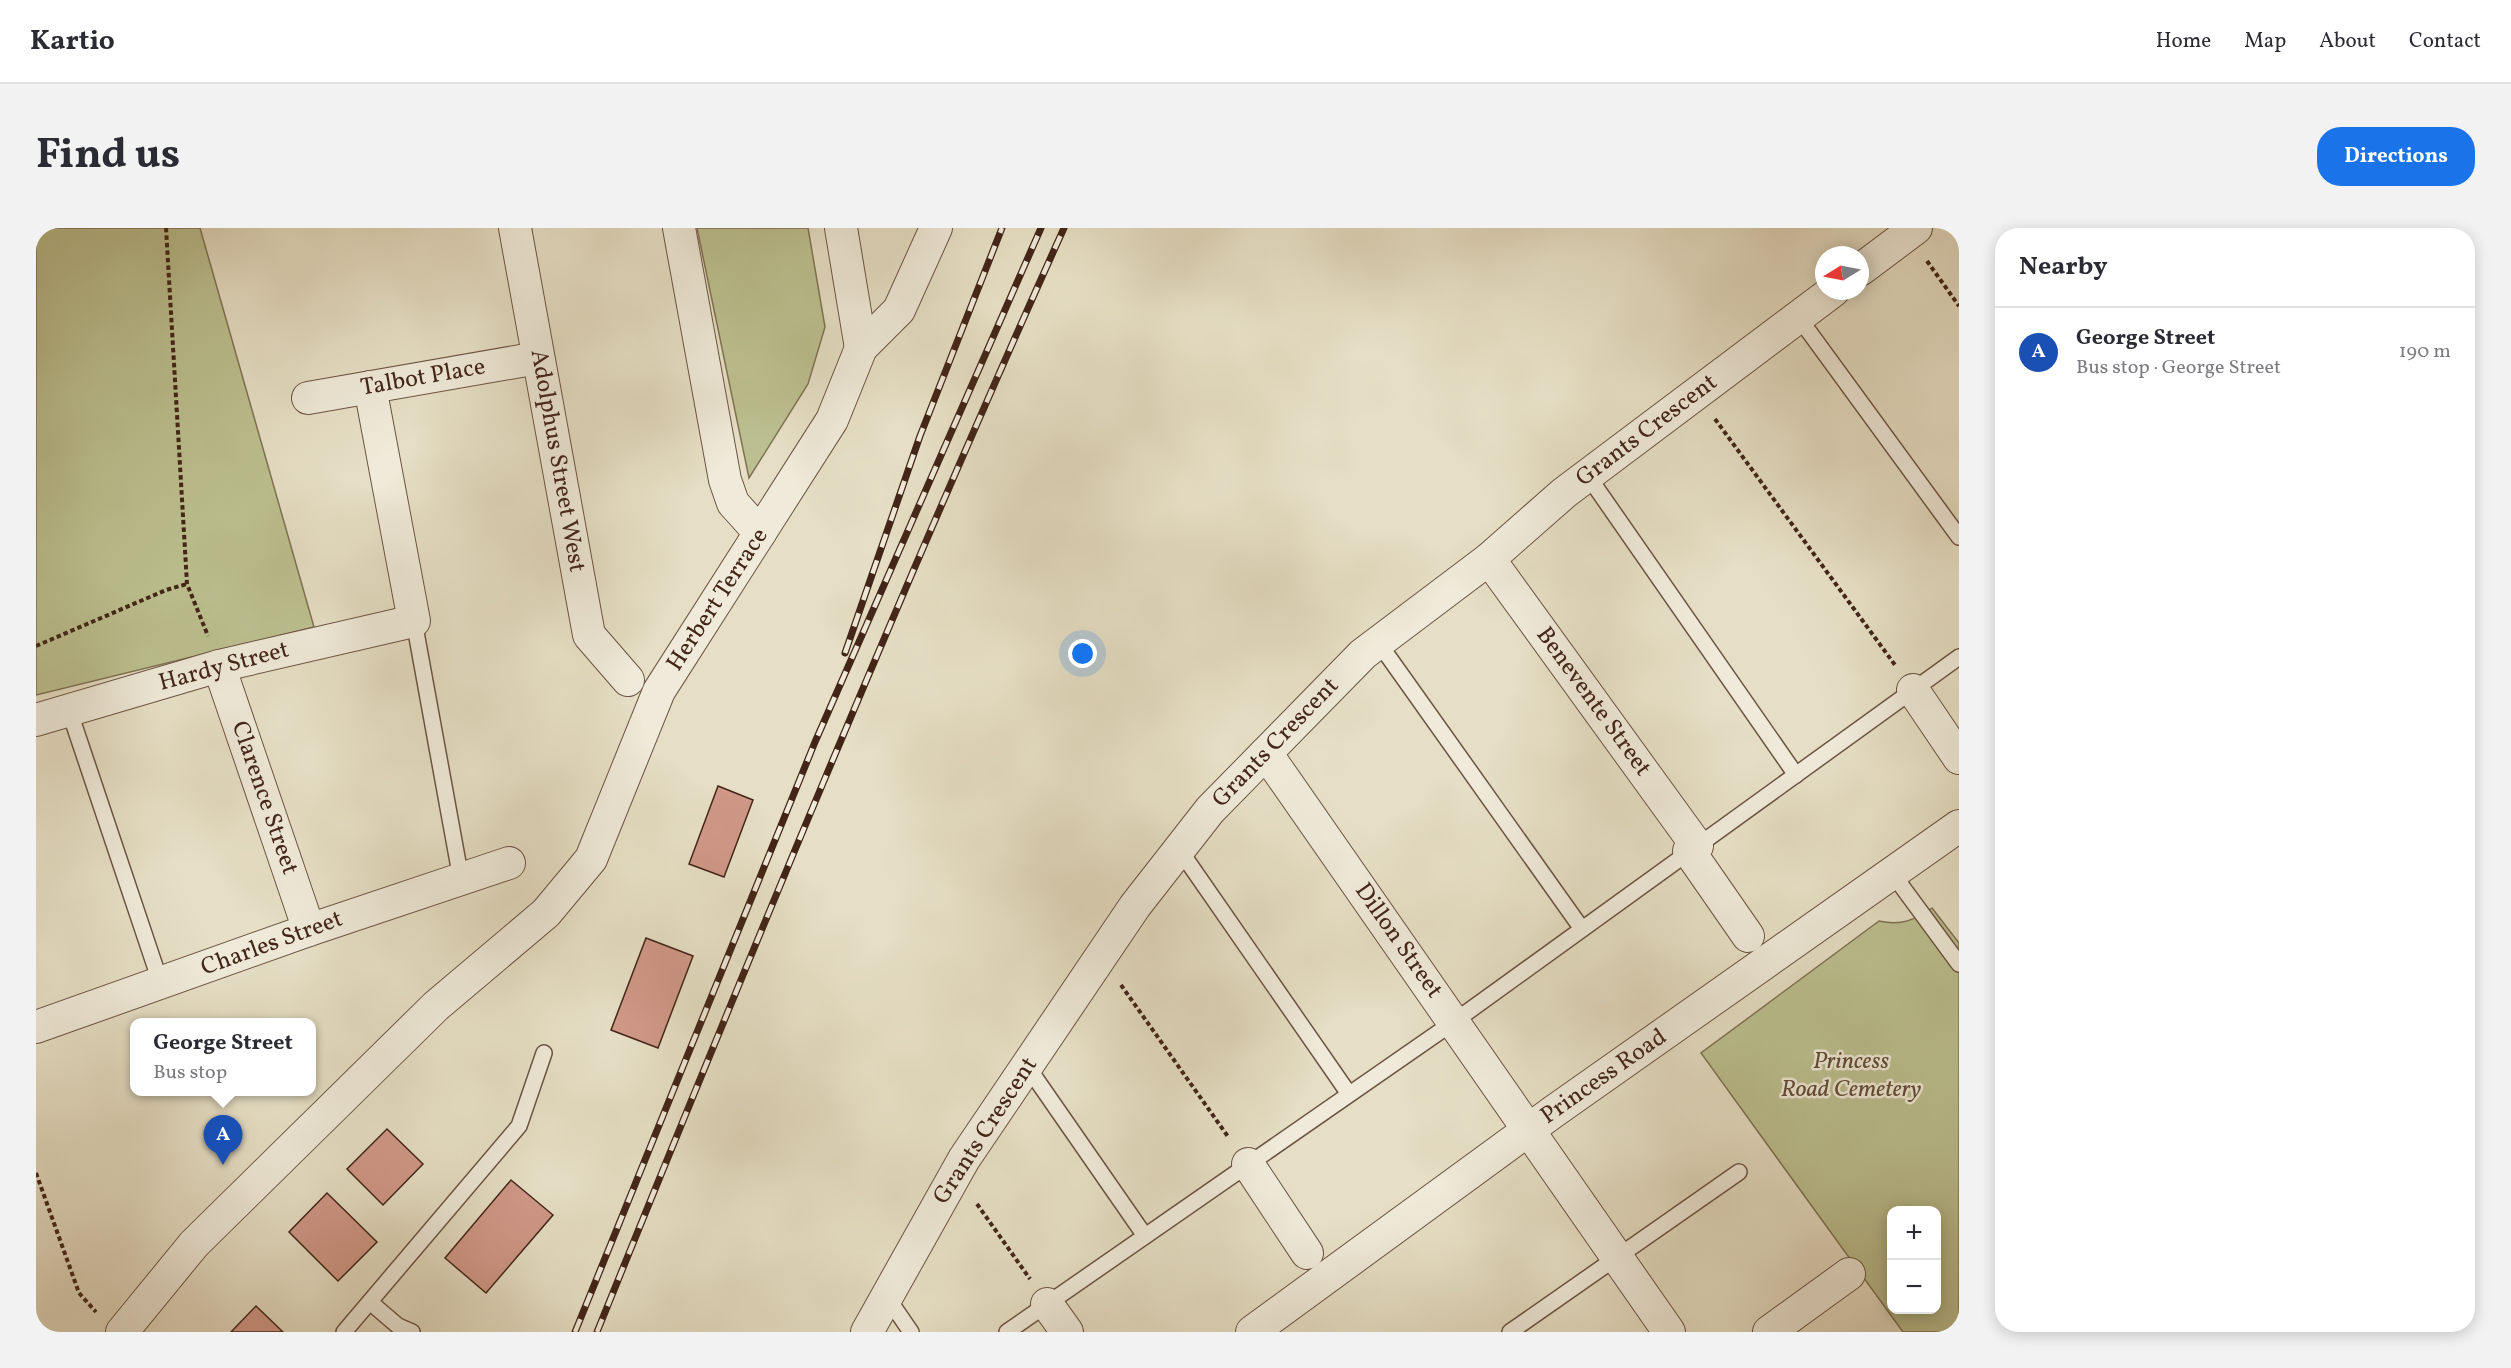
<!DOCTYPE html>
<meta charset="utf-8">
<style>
:root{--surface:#fff;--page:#f2f2f3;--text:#2b2b33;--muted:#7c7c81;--line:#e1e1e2;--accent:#1a73e8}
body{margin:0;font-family:Vollkorn,serif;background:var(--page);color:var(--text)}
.controls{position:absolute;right:18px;bottom:18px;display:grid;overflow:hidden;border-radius:12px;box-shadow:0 3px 15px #0003}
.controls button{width:54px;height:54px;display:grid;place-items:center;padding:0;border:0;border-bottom:2px solid var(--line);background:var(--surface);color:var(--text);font:30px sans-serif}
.compass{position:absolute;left:1779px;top:18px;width:54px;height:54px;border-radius:50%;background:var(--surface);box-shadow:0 3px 15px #0003;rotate:260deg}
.you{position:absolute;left:1047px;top:426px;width:21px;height:21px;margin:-15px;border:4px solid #fff;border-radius:50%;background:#1a73e8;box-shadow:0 0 0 9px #1a73e833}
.badge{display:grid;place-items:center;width:39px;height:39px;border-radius:50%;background:var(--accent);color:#fff;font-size:20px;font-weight:700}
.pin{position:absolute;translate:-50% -50px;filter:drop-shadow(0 2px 3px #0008)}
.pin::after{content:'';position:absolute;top:32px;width:21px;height:18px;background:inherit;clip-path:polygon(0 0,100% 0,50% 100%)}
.popup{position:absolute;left:94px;top:790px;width:186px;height:78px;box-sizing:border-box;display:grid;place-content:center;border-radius:12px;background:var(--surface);filter:drop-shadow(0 2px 4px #0005);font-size:20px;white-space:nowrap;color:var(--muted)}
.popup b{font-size:22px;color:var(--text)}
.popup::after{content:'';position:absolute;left:50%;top:100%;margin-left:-12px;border:12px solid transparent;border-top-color:var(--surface)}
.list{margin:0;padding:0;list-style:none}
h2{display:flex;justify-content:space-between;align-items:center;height:78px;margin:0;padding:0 24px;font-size:26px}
h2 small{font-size:20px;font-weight:400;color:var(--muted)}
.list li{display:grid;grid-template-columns:39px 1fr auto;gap:18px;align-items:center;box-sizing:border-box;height:90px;padding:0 24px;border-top:2px solid var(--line)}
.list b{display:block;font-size:22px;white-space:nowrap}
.list p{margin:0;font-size:20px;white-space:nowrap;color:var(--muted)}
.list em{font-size:20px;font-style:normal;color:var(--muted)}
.map{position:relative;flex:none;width:1923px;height:1104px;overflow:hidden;border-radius:24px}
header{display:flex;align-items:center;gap:36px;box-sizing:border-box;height:84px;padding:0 30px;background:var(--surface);border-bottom:2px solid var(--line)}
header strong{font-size:28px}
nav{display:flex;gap:33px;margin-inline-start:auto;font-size:21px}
.intro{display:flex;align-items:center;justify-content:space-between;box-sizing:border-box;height:144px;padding:0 36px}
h1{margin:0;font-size:42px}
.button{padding:15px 27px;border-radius:24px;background:var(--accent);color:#fff;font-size:21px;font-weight:700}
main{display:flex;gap:36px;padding:0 36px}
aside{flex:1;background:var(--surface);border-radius:24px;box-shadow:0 3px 15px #0003}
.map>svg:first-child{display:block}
</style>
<header>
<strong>Kartio</strong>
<nav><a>Home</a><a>Map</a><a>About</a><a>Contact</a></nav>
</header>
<div class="intro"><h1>Find us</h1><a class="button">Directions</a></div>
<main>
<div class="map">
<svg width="1923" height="1104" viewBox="0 0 1923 1104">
<rect width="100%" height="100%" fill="#e6dfc5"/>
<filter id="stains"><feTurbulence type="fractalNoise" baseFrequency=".00333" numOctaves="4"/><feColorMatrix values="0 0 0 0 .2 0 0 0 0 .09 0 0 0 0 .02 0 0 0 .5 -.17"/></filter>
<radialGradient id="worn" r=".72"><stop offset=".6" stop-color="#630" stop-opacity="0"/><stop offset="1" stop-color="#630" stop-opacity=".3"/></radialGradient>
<!-- green -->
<g fill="#bcc090" stroke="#807254" stroke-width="1.5" fill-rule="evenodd">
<polygon points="0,0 164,0 278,399 0,467"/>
<polygon points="661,0 772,0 789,99 772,156 713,250"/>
<path d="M 1896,680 L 1923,715 L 1923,1104 L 1867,1104 L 1665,825 L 1843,693 C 1866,698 1878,692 1896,680 ZM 1856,982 L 1900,982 L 1900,1082 L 1856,1082 Z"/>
</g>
<!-- building -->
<g fill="#d09888" stroke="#432518" stroke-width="1.5">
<polygon points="682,558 717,572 688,649 653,636"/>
<polygon points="610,710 657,728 622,820 575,802"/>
<polygon points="351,901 387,936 347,977 311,941"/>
<polygon points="475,952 517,987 450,1065 409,1030"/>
<polygon points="291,965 341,1014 302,1053 253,1004"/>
<polygon points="220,1078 247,1104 195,1104"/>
</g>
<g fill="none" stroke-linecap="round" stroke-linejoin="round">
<!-- lane casing -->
<g stroke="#6c5443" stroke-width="18">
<g id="lane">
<polyline points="1763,90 1923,309"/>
<polyline points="1552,248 1760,547"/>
<polyline points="378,393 425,651"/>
<polyline points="1342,414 1546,701"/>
<polyline points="33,482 125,756"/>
<polyline points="1143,621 1313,866"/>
<polyline points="1856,645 1923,736"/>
<polyline points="991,838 1109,1008"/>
<polyline points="851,1069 875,1104"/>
<polyline points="334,1074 362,1098 376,1104"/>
<polyline points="308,1104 483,898 508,825"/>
<polyline points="971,1104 1419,793 1923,429"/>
<polyline points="1474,1104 1703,944"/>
</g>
</g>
<!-- street casing -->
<g stroke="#6c5443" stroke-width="34">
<g id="street">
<polyline points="479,0 553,407 592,452"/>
<polyline points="643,0 689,252 697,275 724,305"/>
<polyline points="805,0 825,120"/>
<polyline points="1824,42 1880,0"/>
<polyline points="272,170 502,130"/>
<polyline points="1453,331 1661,618"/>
<polyline points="183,438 273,702"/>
<polyline points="1877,462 1923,530"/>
<polyline points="0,492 183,438 378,393 334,159"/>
<polyline points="1230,525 1633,1104"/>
<polyline points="1653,623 1712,708"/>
<polyline points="0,799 273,702 473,635"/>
<polyline points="1212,936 1271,1025"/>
<polyline points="1011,1076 1031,1104"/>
<polyline points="86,1104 158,1016 400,778 510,685 555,631 623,463 796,192 825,120 863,82 900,0"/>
<polyline points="831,1104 928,931 1099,678 1174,582 1327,426 1453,331 1528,265 1797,63"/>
<polyline points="1216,1104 1517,884 1923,598"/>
<polyline points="1733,1104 1813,1046"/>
</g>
</g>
<!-- path -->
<g stroke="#432518" stroke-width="4" stroke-dasharray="4.5 3" stroke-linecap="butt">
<polyline points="130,0 151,356 172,408"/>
<polyline points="1891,33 1923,78"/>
<polyline points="1679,191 1859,437"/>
<polyline points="0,418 130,362 151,356"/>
<polyline points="1085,757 1193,910"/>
<polyline points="0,945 43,1065 60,1084"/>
<polyline points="941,976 994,1051"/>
</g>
<!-- lane -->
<use href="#lane" stroke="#efead9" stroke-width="15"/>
<!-- street -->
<use href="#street" stroke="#efead9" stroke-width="32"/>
<!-- rail casing -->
<g stroke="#432518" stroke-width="7">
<g id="rail">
<polyline points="809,425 884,208 966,0"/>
<polyline points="539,1104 779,514 1005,0"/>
<path d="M 561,1104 C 711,734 864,364 1028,0"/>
</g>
</g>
<!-- rail -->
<use href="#rail" stroke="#efead9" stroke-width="4.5" stroke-dasharray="14" stroke-linecap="butt"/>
</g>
<g text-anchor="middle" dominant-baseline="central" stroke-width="5" stroke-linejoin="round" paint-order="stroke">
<!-- street labels -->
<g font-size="24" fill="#432518" stroke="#efead9">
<text transform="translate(387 150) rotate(-10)">Talbot Place</text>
<text transform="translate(1611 203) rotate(-37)">Grants Crescent</text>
<text transform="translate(521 233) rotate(80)">Adolphus Street West</text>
<text transform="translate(682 372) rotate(-57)">Herbert Terrace</text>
<text transform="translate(188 439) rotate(-15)">Hardy Street</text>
<text transform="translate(1557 474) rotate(54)">Benevente Street</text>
<text transform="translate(1240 515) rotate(-46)">Grants Crescent</text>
<text transform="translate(228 570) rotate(71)">Clarence Street</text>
<text transform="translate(1362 713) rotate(55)">Dillon Street</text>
<text transform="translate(236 716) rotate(-20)">Charles Street</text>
<text transform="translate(1568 849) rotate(-35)">Princess Road</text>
<text transform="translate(950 903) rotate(-57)">Grants Crescent</text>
</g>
<!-- park labels -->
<g font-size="24" font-style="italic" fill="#614c36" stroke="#efead9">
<text x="1815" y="834">Princess<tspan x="1815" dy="28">Road Cemetery</tspan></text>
</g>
</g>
<rect width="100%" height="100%" filter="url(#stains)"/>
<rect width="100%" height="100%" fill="url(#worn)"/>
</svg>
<div class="controls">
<button>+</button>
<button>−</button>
</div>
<svg class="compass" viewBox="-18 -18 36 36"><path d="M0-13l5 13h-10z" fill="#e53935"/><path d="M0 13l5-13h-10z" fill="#7c7c81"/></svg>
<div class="you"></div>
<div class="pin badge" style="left:187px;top:937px;background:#1a4fb4">A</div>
<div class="popup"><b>George Street</b>Bus stop</div>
</div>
<aside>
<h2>Nearby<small></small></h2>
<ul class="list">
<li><span class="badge" style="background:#1a4fb4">A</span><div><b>George Street</b><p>Bus stop · George Street</p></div><em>190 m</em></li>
</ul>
</aside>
</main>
